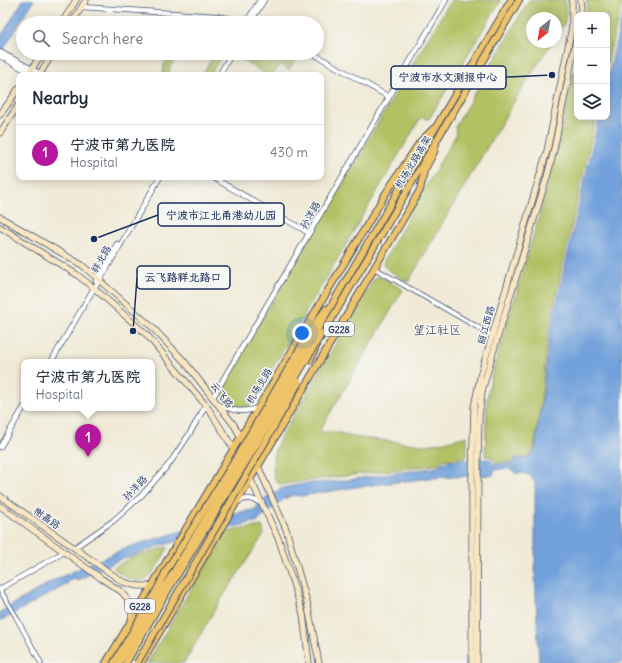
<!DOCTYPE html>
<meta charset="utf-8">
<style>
:root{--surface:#fff;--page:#f2f2f3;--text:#1f2937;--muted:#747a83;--line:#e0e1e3;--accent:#b5179e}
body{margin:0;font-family:Delius,"LXGW WenKai TC",sans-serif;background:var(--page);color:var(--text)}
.controls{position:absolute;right:12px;top:12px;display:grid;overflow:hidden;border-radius:8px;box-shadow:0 2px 10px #0003}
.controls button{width:36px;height:36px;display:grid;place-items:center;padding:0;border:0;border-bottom:1px solid var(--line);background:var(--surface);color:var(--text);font:20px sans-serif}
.compass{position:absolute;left:526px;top:12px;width:36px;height:36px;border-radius:50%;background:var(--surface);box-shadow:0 2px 10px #0003;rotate:211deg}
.you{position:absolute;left:302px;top:333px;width:14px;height:14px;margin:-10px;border:3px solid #fff;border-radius:50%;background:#1a73e8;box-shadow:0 0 0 6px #1a73e833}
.badge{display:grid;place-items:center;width:26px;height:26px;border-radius:50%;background:var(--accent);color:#fff;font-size:13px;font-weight:700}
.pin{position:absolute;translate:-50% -33px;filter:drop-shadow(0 1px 2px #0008)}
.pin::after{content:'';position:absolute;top:21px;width:14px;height:12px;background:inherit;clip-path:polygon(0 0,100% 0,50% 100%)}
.popup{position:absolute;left:21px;top:359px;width:134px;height:52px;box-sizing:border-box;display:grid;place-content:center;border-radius:8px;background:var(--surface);filter:drop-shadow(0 1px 3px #0005);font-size:13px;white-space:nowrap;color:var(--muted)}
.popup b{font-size:15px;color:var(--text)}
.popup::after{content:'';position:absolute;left:50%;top:100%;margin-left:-8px;border:8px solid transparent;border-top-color:var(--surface)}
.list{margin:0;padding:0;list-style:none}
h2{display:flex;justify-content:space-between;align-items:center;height:52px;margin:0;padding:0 16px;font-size:17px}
h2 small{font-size:13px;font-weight:400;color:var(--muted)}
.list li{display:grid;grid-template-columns:26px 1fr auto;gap:12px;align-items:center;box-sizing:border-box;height:56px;padding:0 16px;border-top:1px solid var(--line)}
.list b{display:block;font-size:15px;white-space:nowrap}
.list p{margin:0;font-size:13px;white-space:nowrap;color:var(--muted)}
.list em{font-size:13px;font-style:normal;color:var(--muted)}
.icon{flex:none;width:22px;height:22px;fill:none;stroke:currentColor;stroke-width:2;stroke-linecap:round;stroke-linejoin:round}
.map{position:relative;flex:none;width:622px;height:663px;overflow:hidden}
.search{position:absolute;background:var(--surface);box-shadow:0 2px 10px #0003;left:16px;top:16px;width:308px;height:44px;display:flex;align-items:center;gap:10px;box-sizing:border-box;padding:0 14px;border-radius:22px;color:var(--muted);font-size:15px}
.panel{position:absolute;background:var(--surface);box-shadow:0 2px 10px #0003;left:16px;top:72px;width:308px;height:108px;border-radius:8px}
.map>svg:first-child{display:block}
</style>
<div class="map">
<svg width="622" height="663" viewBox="0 0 622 663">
<rect width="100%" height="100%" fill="#f6f6f2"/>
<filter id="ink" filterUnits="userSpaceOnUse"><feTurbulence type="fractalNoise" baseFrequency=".025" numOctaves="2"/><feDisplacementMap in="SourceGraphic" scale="8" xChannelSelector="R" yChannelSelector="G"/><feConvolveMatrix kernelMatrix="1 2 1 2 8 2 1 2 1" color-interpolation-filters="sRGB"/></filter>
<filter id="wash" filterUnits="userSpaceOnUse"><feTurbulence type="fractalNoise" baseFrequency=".012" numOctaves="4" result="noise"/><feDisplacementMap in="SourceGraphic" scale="16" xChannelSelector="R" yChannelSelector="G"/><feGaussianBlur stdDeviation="0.9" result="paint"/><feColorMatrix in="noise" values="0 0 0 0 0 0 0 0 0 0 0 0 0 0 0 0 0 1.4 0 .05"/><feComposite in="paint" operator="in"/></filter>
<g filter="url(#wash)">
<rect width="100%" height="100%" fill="#f0ead6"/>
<!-- green -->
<g fill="#b2c164" stroke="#667861">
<path d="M 451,0 L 501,0 L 429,119 L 426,119 L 421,117 L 257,395 C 255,398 253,402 250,405 C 240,413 222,402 222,390 C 222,388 223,386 223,384 Z"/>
<polygon points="529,0 565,0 566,17 564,24 556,36 556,18 532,18 532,42 552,42 515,100 408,282 387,269 383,264 384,261 415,205 456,135 455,127 459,120"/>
<polygon points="587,0 622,0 622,5 612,42 607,67 607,15 585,15 587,8"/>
<polygon points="171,53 178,53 170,67 169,75 163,75 164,65"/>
<polygon points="215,53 223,53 210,75 202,75"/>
<polygon points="240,53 298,53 299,54 289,70 280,64 273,75 267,75 238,57"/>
<path d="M 577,61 L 577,117 L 596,117 L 548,332 L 542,393 L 534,449 C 530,459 524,458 515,458 L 512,462 L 496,463 L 493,460 L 493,457 L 485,456 L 487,399 L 491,378 L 542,206 L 561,131 Z"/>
<path d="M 379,277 L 382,277 L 403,290 L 320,430 L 322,432 L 337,432 L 352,437 L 426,445 L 444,442 L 467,436 L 467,457 L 443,460 L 441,461 L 438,465 L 434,465 L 289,483 C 286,484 283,485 280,484 C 270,481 273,457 275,449 C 277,445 279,441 280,438 L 372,282 L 375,278 Z"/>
<polygon points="262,526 264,534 215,609 184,663 147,663 225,532"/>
<path d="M 167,547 L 168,548 C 151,577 146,595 113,568 L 135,556 Z"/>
</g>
<!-- water -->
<g fill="#72a1db" stroke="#46689c">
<polygon points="23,0 34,0 0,55 0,38"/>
<path d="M 622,15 L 622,663 L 539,663 L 535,576 L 535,484 C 531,473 525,473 515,473 L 514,470 C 509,468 500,468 494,471 L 493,475 L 430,478 L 357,487 L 302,496 L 293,495 L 284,499 L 258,521 L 159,546 L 126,558 L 123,558 L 80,579 L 76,580 L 75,578 L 67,583 L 66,585 L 0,621 L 0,612 L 56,579 L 128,547 L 179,532 L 220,515 L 254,510 C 261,501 272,492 283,488 C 304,482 326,483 347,480 C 378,476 408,471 439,467 L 441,463 L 463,459 L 466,460 L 491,459 L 492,463 L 495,464 L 512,464 L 514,462 L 515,459 C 525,458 530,460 535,450 L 543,394 L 550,332 L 599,117 L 607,117 L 607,82 Z"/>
</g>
</g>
<g filter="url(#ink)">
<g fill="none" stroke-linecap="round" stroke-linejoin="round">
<!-- minor casing -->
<g stroke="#3b4b70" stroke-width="5.5">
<g id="minor">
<polyline points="374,268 493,336"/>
<polyline points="0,590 15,615 41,663"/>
</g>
</g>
<!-- tertiary casing -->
<g stroke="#3b4b70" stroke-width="6">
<g id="tertiary">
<polyline points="82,7 216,16 252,23"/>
<polyline points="246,23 260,0"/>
<polyline points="250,23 264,0"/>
<polyline points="0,52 43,75"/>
<polyline points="312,53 389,97"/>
<polyline points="0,56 34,75"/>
<polyline points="219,75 232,53"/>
<polyline points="212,177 309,233"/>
<polyline points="96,281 97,278 117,244"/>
<polyline points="51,362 94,288 100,280 160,177"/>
<polyline points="213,397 446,0"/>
<path d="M 219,405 C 235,411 241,413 258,408"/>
<polyline points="0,447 24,407"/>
<path d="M 237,502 C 247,497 252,498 262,504"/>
<polyline points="74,548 113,521 142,495 170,463 190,433 206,405"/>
<polyline points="0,589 64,552"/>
</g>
</g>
<!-- secondary casing -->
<g stroke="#3b4b70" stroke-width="7">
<g id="secondary">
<polyline points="581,15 582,9 581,0"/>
<polyline points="62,23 76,0"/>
<polyline points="72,23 86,0"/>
<polyline points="28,75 42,53"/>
<polyline points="39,75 53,53"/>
<polyline points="0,115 19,88"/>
<polyline points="0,133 19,104"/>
<polyline points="0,217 82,265 152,327 184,361 234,425 242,439"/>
<polyline points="0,227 76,274 94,288 147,335 208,408 235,451"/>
<polyline points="257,464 286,529 307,602 319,663"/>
<polyline points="249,476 279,540 303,614 309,663"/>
<polyline points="0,496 123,582 138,586 152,586"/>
<polyline points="0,506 102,579 122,592 127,598 131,608 132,620"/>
<polyline points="472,663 472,478 474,407 481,373 547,151 572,27 572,0"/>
<polyline points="477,663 478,457 479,416 482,391 497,339 547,177 553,154 577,35"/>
</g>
</g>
<!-- primary casing -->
<g stroke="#3b4b70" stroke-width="8">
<g id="primary">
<polyline points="106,663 386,193 420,142 433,129"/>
<polyline points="141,663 270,446 420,190 424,171 434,152 436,143"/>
</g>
</g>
<!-- trunk casing -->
<g stroke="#3b4b70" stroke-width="8">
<g id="trunk">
<polyline points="312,328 326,309"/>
<polyline points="317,330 394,198 511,0"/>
<polyline points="321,337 519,0"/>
<polyline points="310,360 316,347"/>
</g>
</g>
<!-- minor -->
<use href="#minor" stroke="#fff" stroke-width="4"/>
<!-- tertiary -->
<use href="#tertiary" stroke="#fff" stroke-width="4.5"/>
<!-- secondary -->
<use href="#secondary" stroke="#f9e7c3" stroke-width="5.5"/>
<!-- primary -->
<use href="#primary" stroke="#efc469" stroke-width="6"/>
<!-- trunk -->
<use href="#trunk" stroke="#efc469" stroke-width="6"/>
<!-- trunk-bridge casing -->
<g stroke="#3b4b70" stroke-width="8" stroke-linecap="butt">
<g id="trunk-bridge">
<polyline points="114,663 158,588 166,571 235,460 312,328"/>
<polyline points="119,663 241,460 317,330"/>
<polyline points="126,663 159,605 258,442 322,333"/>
<polyline points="137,663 251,467 299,382"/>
</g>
</g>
<!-- trunk-bridge -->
<use href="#trunk-bridge" stroke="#efc469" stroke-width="6"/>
</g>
</g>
<g text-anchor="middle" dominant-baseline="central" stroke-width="3" stroke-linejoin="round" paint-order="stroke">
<!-- shield labels -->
<g fill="#f6f6f2" stroke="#5d6b8a" stroke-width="1">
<rect x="324" y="322" width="30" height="14" rx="3"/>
<rect x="125" y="599" width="30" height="14" rx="3"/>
</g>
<g font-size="9" font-weight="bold" fill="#1b2f5e">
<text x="339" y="329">G228</text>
<text x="140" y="606">G228</text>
</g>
<!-- street labels -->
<g font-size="10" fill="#1b2f5e" stroke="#f6f6f2">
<text transform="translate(413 162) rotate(-59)">机场北路高架</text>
<text transform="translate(310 215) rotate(-59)">孙洋路</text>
<text transform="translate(101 259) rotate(-60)">祥北路</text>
<text transform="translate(486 325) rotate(-74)">丽江西路</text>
<text transform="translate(259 386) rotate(-59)">机场北路</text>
<text transform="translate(222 395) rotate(52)">云飞路</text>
<text transform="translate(135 488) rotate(-46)">孙洋路</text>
<text transform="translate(47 518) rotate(35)">榭嘉路</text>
</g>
<!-- quarter labels -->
<g font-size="12" fill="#5a546a" stroke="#f6f6f2">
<text x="437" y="329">望江社区</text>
</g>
</g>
<!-- callouts -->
<path fill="none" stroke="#1b2f5e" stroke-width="1.5" d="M552 75L506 77M94 239L158 215M133 331L137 278"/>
<g fill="#1b2f5e" stroke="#f6f6f2" stroke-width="1.5">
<circle cx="552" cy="75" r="4"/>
<circle cx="94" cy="239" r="4"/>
<circle cx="133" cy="331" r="4"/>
</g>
<g fill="#f6f6f2" stroke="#1b2f5e" stroke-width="1.5">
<rect x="391" y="66" width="115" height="23" rx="4"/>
<rect x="158" y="203" width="126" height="23" rx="4"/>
<rect x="137" y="266" width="93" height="23" rx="4"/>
</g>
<g font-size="11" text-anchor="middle" font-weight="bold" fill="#1b2f5e">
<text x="448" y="81">宁波市水文测报中心</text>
<text x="221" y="219">宁波市江北甬港幼儿园</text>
<text x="183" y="281">云飞路祥北路口</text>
</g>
</svg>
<div class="controls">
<button>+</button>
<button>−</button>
<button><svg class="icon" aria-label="layers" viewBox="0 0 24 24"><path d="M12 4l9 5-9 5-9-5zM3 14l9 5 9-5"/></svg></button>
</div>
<svg class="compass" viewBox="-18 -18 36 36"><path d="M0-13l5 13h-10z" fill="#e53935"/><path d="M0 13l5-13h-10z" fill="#747a83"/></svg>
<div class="you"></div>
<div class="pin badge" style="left:88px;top:457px">1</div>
<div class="popup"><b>宁波市第九医院</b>Hospital</div>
<div class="search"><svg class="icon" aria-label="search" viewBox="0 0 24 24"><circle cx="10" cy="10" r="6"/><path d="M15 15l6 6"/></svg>Search here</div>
<section class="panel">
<h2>Nearby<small></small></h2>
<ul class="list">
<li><span class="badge">1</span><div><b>宁波市第九医院</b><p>Hospital</p></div><em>430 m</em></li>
</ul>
</section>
</div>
